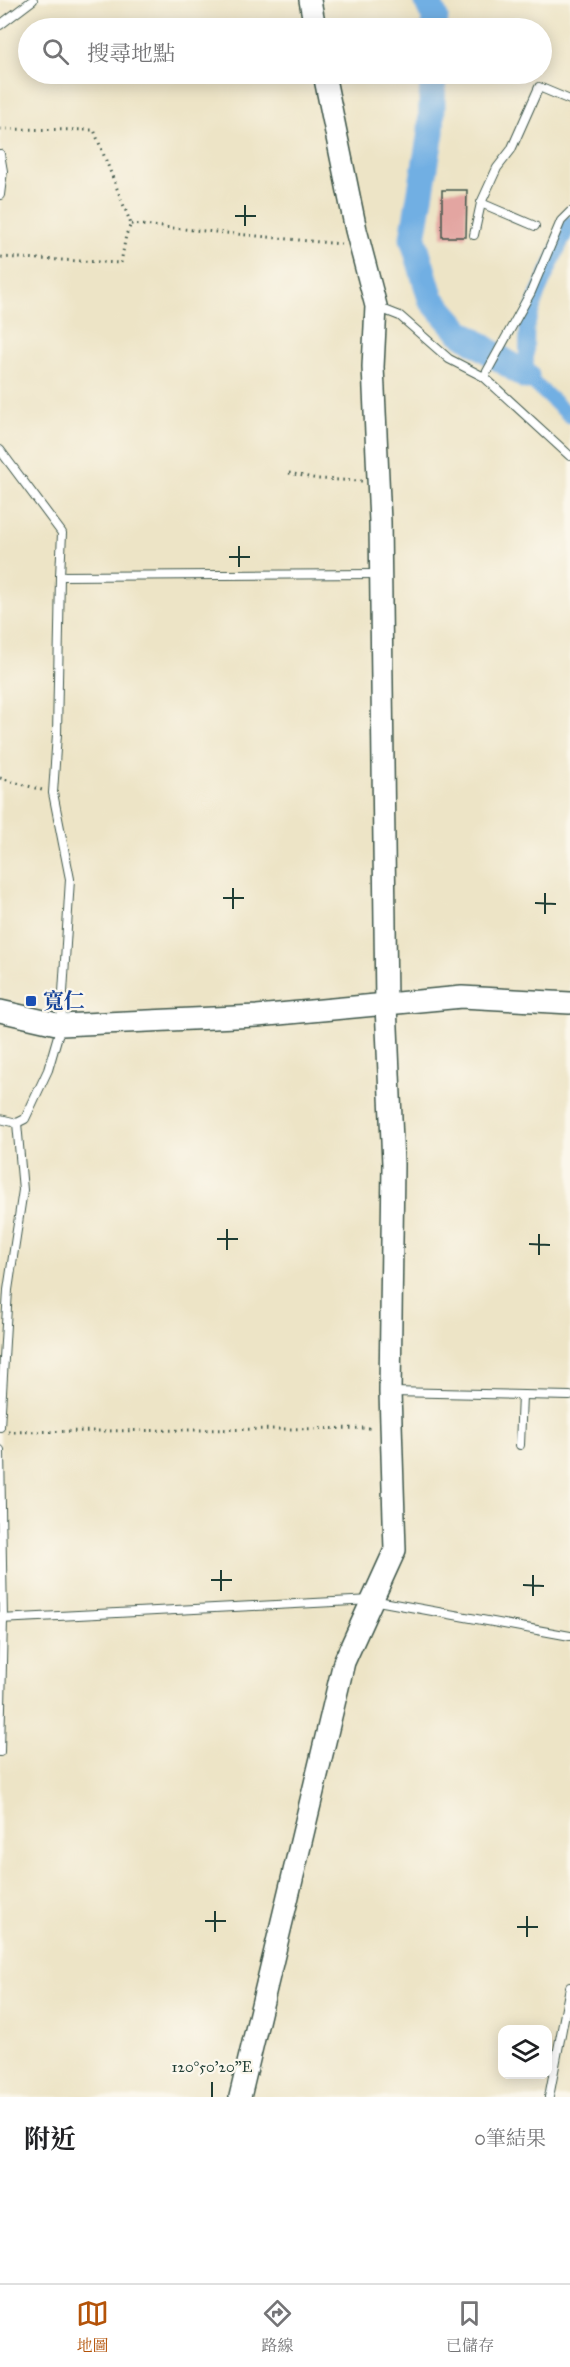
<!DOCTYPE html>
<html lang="zh-TW">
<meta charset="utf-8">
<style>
:root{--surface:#fff;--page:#f2f2f2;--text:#202124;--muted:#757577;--line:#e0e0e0;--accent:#b45309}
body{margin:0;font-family:"IM FELL Great Primer","Noto Serif TC",serif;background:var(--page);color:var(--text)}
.controls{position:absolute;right:18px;bottom:18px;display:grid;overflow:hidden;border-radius:12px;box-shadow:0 3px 15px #0003}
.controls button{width:54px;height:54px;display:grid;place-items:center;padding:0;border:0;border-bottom:2px solid var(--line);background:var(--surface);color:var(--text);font:30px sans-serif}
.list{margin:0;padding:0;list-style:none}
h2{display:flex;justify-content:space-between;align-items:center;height:78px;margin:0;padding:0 24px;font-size:26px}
h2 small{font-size:20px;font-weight:400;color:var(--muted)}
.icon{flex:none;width:33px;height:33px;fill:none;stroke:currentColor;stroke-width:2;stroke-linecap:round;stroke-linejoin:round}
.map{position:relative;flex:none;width:570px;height:2097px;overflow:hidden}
.search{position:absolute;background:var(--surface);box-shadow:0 3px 15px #0003;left:18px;right:18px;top:18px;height:66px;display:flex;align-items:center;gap:15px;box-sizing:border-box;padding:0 21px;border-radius:33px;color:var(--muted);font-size:22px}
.sheet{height:186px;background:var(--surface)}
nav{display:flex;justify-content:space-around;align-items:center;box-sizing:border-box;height:84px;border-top:2px solid var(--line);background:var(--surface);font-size:16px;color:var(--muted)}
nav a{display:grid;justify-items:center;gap:3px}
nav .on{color:var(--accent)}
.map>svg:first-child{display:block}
</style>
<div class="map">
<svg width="570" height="2097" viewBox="0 0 570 2097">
<rect width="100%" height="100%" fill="#fbf7ec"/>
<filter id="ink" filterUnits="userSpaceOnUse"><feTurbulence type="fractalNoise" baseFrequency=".0167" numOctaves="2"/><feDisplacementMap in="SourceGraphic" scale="12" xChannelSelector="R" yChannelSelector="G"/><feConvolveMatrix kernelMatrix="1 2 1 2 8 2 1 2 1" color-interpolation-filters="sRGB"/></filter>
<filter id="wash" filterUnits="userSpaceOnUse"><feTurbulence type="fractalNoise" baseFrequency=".008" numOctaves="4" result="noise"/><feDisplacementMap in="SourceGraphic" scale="24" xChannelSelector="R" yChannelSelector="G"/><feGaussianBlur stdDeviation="1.35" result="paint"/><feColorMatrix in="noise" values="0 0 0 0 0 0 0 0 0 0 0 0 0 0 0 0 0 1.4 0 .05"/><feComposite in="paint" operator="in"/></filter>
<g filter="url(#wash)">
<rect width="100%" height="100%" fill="#ede4c6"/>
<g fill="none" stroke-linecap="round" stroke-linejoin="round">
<!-- canal -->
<polyline stroke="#71afe3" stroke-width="15" points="570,223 538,293 527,327 526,376 570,416"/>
<!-- river -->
<g stroke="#71afe3" stroke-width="27">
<polyline points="427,0 435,18 434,28"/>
<polyline points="433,74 431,132 413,238 431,299 459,331 526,376"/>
</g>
</g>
<g id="blocks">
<!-- building -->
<polygon fill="#e3a5a1" points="442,190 467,190 466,237 442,237"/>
</g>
</g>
<g filter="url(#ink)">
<use href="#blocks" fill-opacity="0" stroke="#3e564a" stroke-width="1.5"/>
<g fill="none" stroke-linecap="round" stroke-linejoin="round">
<!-- lane casing -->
<g stroke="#3e564a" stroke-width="10">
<g id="lane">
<polyline points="0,25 33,0"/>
<polyline points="0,154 3,171 0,195"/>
<polyline points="481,203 535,226"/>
<polyline points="474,235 481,203 497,168 511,150 539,87 570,100"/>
<polyline points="377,307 400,316 449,359 484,377 570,456"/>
<polyline points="484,377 531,292 561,221 570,212"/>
<polyline points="0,450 62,533 60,576 380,574"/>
<polyline points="0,1119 17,1123 25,1119 48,1070 61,1025 70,879 53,793 57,734 60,576"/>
<polyline points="392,1392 570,1396"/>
<polyline points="0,1427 8,1290 23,1190 17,1123"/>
<polyline points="520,1445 522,1395"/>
<polyline points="0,1450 3,1619 0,1752"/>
<polyline points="0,1619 372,1600 570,1636"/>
<polyline points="549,2097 570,1987"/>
</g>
</g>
<!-- secondary casing -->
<g stroke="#3e564a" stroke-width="24">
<g id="secondary">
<polyline points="310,0 315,28"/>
<polyline points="0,1011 61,1025 257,1016 462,997 570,1003"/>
<polyline points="240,2097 344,1662 395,1550 390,1392 393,1164 386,1005 380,522 373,367 376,306 356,230 324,74"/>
</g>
</g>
<!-- path -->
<g stroke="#3e564a" stroke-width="3" stroke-dasharray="1.5 4.5" stroke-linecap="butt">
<polyline points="0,129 94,130 131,224 126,235 121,263 0,257"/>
<polyline points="131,224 341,244"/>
<polyline points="289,473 318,479 362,481"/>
<polyline points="0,778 42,790"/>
<polyline points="8,1432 373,1428"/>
</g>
<!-- lane -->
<use href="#lane" stroke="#fff" stroke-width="8"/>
<!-- secondary -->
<use href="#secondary" stroke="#fff" stroke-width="21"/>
</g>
</g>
<!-- ticks -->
<path fill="none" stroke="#1f3d34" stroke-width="2" d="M 235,216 L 256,216M 245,226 L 245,205M 229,557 L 250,557M 239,567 L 239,546M 223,898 L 244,898M 535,903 L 556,904M 233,909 L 233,888M 545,914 L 545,893M 217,1239 L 238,1239M 529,1244 L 550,1245M 227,1250 L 227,1229M 539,1255 L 539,1234M 211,1580 L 232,1580M 523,1585 L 544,1586M 221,1591 L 221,1570M 533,1596 L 533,1575M 205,1921 L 226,1921M 517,1927 L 538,1927M 215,1932 L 215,1911M 527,1937 L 527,1916M 212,2097 L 212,2082"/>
<!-- markers -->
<rect fill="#1a4fb4" stroke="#fbf7ec" stroke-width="2" x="25" y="995" width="12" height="12" rx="3"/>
<g text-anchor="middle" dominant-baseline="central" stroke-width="4.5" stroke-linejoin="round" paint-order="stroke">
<!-- transit labels -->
<g font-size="21" font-weight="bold" fill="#164399" stroke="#fbf7ec" text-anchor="start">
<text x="43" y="1001">寬仁</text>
</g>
</g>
<g font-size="15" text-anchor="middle" fill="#1f3d34" stroke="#fbf7ec" stroke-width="4.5" stroke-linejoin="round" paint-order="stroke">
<text x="212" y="2072">120°50'20"E</text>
</g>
</svg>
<div class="controls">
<button><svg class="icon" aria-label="layers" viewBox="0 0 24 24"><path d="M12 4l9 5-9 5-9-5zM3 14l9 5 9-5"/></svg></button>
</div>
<div class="search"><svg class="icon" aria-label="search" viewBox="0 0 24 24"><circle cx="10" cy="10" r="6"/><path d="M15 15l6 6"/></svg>搜尋地點</div>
</div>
<section class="sheet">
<h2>附近<small>0筆結果</small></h2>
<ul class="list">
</ul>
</section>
<nav>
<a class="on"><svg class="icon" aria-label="map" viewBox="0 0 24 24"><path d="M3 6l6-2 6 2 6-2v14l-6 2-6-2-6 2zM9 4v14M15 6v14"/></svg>地圖</a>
<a><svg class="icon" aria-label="directions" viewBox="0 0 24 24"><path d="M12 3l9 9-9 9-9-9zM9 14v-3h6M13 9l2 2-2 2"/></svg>路線</a>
<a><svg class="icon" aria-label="saved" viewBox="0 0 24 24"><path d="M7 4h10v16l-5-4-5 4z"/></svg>已儲存</a>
</nav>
